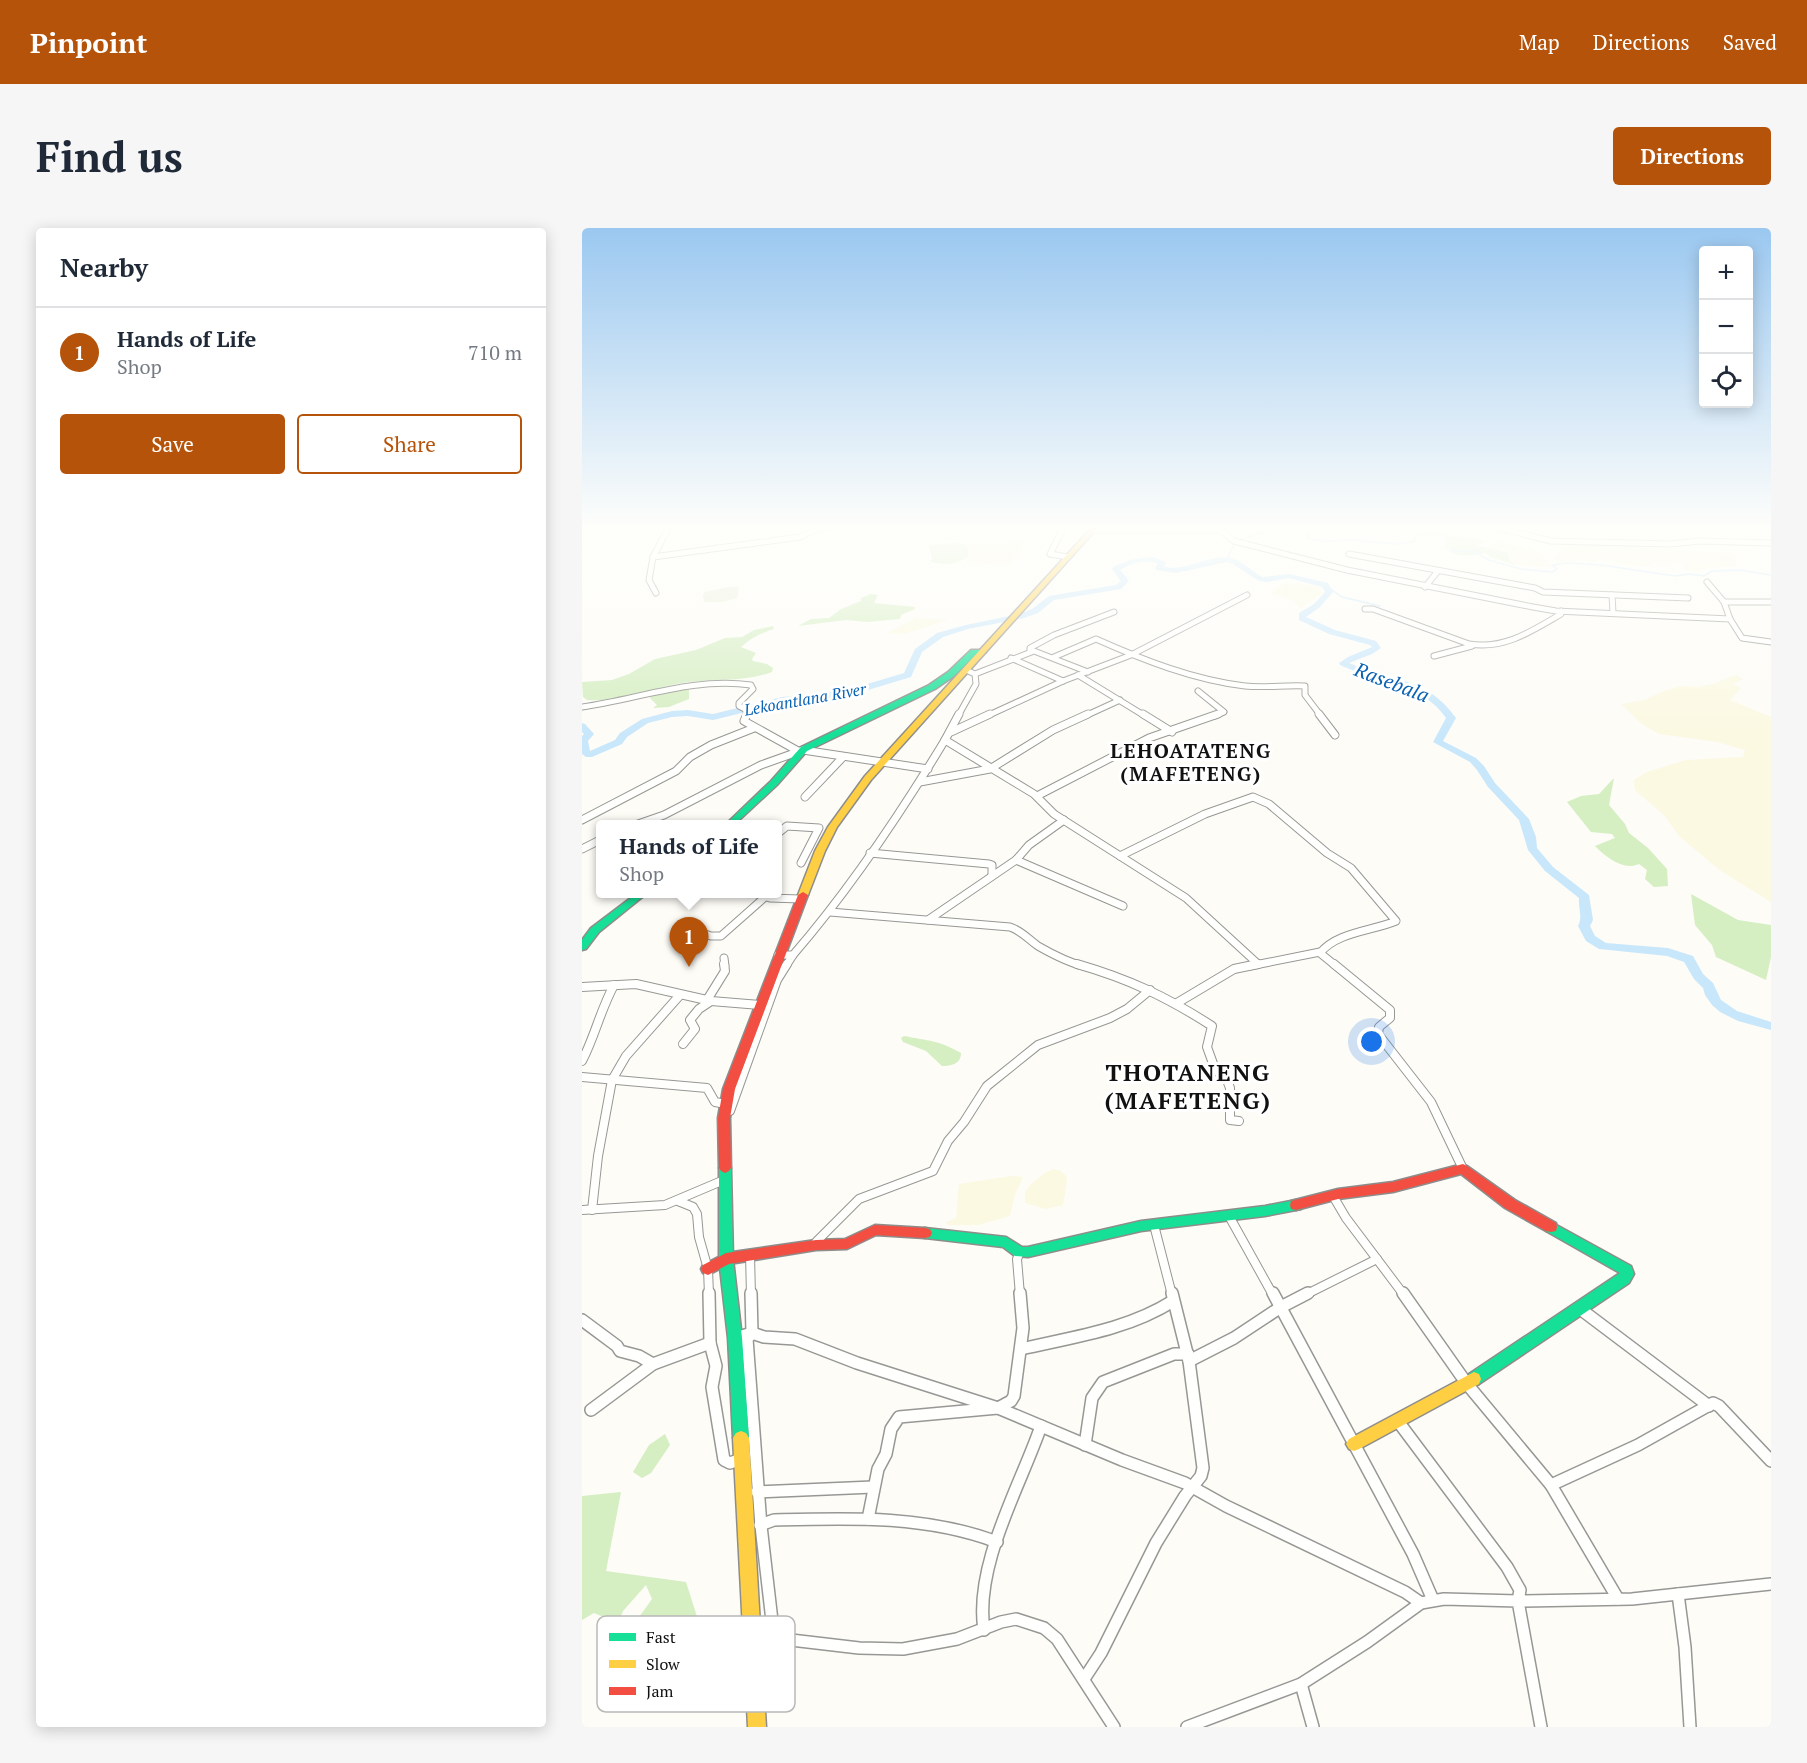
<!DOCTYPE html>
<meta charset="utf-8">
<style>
:root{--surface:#fff;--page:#f6f6f7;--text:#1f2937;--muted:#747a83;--line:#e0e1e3;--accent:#b45309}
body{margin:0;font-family:"PT Serif",serif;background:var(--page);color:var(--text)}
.controls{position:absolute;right:18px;top:18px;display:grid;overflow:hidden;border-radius:6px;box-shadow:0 3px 15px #0003}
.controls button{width:54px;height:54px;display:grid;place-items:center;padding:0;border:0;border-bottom:2px solid var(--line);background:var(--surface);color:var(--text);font:30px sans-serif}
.you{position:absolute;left:790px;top:814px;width:21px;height:21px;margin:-15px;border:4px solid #fff;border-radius:50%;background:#1a73e8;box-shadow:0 0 0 9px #1a73e833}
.badge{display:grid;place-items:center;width:39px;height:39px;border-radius:50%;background:var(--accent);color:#fff;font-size:20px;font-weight:700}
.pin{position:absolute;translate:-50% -50px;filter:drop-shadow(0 2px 3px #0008)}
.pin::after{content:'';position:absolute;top:32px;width:21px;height:18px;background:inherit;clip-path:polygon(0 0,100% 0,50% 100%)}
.popup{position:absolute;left:14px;top:592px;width:186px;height:78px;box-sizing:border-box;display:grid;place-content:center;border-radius:6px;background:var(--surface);filter:drop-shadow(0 2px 4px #0005);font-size:20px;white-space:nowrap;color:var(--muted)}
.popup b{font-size:22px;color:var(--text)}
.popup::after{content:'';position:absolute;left:50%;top:100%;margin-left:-12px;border:12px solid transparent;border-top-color:var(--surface)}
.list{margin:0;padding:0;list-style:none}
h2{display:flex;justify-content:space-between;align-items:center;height:78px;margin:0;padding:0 24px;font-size:26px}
h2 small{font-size:20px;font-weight:400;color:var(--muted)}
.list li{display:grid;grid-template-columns:39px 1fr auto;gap:18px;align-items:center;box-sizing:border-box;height:90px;padding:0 24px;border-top:2px solid var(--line)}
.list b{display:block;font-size:22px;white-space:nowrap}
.list p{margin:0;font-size:20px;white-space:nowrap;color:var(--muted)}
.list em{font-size:20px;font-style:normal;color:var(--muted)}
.actions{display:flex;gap:12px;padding:18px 24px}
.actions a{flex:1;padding:14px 0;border:2px solid var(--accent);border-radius:6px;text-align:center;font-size:21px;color:var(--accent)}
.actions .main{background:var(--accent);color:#fff}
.icon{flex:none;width:33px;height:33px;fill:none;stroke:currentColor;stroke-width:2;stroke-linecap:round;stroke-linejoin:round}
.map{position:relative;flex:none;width:1189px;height:1499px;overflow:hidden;border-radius:6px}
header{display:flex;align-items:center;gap:36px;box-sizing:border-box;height:84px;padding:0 30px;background:var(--accent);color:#fff}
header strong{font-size:28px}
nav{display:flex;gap:33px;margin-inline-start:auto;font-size:21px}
.intro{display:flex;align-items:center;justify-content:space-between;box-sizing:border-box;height:144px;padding:0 36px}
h1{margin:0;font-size:42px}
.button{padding:15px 27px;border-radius:6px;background:var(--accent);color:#fff;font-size:21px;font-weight:700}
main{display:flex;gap:36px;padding:0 36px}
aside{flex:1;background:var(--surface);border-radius:6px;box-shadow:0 3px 15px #0003}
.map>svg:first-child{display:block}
</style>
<header>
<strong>Pinpoint</strong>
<nav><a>Map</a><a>Directions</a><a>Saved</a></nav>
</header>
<div class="intro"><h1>Find us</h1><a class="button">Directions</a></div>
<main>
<aside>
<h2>Nearby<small></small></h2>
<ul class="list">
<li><span class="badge">1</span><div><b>Hands of Life</b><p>Shop</p></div><em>710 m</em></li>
</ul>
<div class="actions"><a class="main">Save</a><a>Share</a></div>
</aside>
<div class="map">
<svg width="1189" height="1499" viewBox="0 0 1189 1499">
<rect width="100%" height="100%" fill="#fdfcf7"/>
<!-- farmland -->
<g fill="#fbf9e2">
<polygon points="353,297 390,297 391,301 430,299 436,300 439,305 456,305 452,314 378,314 349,309"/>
<polygon points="915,312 962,326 961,331 967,332 966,339 939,338 927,332 926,325 905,321"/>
<polygon points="985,314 1153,326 1154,338 1124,340 1114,344 1102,341 1101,338 1105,337 1097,333 1084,336 1073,334 1066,339 1062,339 1020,332 1011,334 999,331 990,334 971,333"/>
<polygon points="442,315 428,337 385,335 385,316"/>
<polygon points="714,355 734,358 741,364 719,380 710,372 690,365 701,356"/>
<polygon points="334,390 366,392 322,406 305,405"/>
<polygon points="1154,447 1161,451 1151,456 1159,460 1148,472 1189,489 1189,674 1139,643 1098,609 1082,587 1053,562 1052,552 1065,544 1104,532 1161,529 1163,522 1135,514 1077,506 1060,496 1039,476 1063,472 1079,464 1098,458 1116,459 1131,456"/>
<polygon points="471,941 479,943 484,948 485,953 481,977 463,981 443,975 443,965 447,958 463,945"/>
<polygon points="430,948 441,949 433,966 428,988 396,997 366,997 364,994 374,990 377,956"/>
</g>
<!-- forest -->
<g fill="#d5eec2">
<path d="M 865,308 L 893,310 L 903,314 L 894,317 L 926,325 L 927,332 L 934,337 L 908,329 L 904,325 C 891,327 877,331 866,322 L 872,323 L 865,318 Z"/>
<path d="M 375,315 L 384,317 L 387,327 C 377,337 360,338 347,333 L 350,331 L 347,317 Z"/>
<polygon points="289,366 296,367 292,375 333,379 333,381 319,387 318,391 285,394 264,392 216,398 229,391 247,390 259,381 279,373 279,370"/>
<path d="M 191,398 L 192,401 C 179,405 169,410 159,419 L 174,425 L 170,431 L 171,433 L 185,436 L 191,440 L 190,444 C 162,454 134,451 106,454 C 72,459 39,475 5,472 L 1,469 L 0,454 L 30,452 L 47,446 L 73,431 L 114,422 L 143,410 L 160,409 L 172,402 Z"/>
<polygon points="91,460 107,462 107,471 87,479 71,480 75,477 68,470 69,468"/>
<path d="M 1032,550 L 1027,577 L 1043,596 L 1047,605 L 1066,620 L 1085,641 L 1086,658 L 1072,659 L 1063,651 L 1065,642 L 1057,636 C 1041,643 1024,629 1013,618 L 1033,610 L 1030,606 L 1009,604 L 985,574 L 999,568 L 1017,566 Z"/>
<polygon points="1109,666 1156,692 1189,697 1189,729 1184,752 1134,729 1130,717 1113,697"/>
<path d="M 322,808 C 347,813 356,812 379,825 C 379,836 369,838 360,838 L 344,823 L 321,814 L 319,810 Z"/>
<polygon points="83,1206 88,1217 69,1245 60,1250 51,1244 67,1217"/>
<polygon points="39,1264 24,1343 104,1354 124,1417 104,1431 75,1439 74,1426 58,1432 54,1422 60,1415 49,1413 45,1406 70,1371 64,1357 41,1383 29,1410 29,1392 12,1385 0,1392 0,1268"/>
</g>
<!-- cemetery -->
<polygon fill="#e9f0d9" points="147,359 157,359 155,370 141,374 122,374 121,367 123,364"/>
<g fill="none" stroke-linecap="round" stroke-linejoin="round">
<!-- stream -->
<g stroke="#c9e7fb" stroke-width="1.5">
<path d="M 659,312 C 681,304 705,292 727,306 L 725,310 C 740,315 756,312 772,312 C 791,313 813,319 832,313 L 834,308 L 848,305 L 864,307 L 864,320 L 867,322 L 891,323 L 907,332 L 939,341 L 970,344 L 975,341 L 970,337 L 986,335 L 1019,337 L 1093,348 L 1107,346 L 1122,348 L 1130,343 L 1158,342 L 1189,347"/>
<polyline points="645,332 653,314"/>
<polyline points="743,357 760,369 798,378"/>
</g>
<!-- river -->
<path fill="#c9e7fb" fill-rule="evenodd" d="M 570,329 L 584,334 L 582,339 C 606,344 629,324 653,331 C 663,335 671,345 681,349 L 707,346 L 746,355 L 751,364 L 738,379 L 724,389 L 753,402 L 794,413 L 799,420 L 790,426 L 767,435 C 810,454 844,448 874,490 L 861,513 L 894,530 L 902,538 L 913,555 L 947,591 L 954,609 L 955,620 L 971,639 L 1007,667 L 1011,692 L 1008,698 L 1013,708 L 1024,715 L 1086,720 L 1111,728 L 1121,746 L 1131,755 L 1139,772 L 1155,783 L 1189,794 L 1189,802 L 1156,793 L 1138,784 L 1130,777 L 1123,767 L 1121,760 L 1112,751 L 1102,734 L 1085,728 L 1017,721 L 1004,713 L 996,698 C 1001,689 996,680 997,670 L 963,643 L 946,622 L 937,592 L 906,559 L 895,542 L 888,534 L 851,514 L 864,490 C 840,455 795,454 758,437 L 757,435 L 766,429 L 790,419 L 788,417 L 747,406 L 717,392 L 717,385 L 732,376 L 743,364 L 740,359 L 707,350 L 686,354 L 677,353 L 651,336 L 645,334 L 594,345 L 574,342 L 573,340 L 576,336 C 564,330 550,335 538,342 L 547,353 L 539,361 L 472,372 L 456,385 L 442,390 L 386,401 L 361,409 L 340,424 L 329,449 L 266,468 L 200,475 L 131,492 L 106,488 L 90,489 L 66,495 L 45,509 L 40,516 L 10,529 L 4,529 L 0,526 L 0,508 L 2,506 L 0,504 L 0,495 L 3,496 L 12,506 L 6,513 L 8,523 L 33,512 L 38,505 L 60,491 L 90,483 L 106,482 L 131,486 L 200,469 L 265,462 L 322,445 L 333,421 L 355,405 L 384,397 L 437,386 L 450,381 L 467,368 L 534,357 L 539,353 L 530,341 L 531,339 L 548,332 Z"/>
<!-- street-far3 casing -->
<g stroke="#979795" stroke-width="7">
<g id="street-far3">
<polyline points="483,297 468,326 486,329"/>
<polyline points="905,297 969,313 1088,316 1118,313 1189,315"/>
<polyline points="510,302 638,302 652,313 765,342 951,379 974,383 1148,391"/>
<polyline points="767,326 953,360 961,364 1106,370"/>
<polyline points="71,329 218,309 234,301 265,297"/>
<polyline points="1125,354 1142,374 1148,391 1160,410 1189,414"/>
<polyline points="843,359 856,343"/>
<polyline points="74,365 67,352 71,329 88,297"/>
<polyline points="1030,367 1031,385"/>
<polyline points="1142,374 1189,374"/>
<path d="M 783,381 L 791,381 L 887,416 C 922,422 950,403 979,386 L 979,383"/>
<polyline points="448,423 448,420 472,407 532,384"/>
<polyline points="852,428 890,418"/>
<path d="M 472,429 L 514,411 C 561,432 612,452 663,458 C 683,460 703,457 723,458 L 723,467 L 739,488"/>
<polyline points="429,430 481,453"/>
<polyline points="393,446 452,423 506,444"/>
<polyline points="496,447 563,488"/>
<polyline points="616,463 642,484 633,488"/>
<path d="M 0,479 C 57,471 111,449 169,457 L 171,461 L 157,475 L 157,478 L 167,483 L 165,488"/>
<polyline points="376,488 394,456 393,446 384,442"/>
<polyline points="405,488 481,453 549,427 665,367"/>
<polyline points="503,488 538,472"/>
</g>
</g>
<!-- street-far2 casing -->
<g stroke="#979795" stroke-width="9">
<g id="street-far2">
<polyline points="165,486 162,493 216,523"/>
<path d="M 377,486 L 363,512 L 452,566 L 472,586 L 538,628 L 623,586 L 671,569 L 687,576 L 745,625 L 769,640 L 814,693 C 790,703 755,704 738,725 L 754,738"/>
<polyline points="561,486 590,504"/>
<polyline points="737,486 753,507"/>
<polyline points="369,504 408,486"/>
<polyline points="338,554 408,541 471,502 506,486"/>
<polyline points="455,568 567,510 636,486"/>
<polyline points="223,569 261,529"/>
<polyline points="0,592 94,543 108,529 129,517 172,500"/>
<polyline points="56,596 82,587 179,537 221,522 346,541"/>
<polyline points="195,606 205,598 237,600 219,635"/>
<polyline points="0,621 18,612"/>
<polyline points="288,625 407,636 410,637 410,648"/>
<polyline points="538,628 604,670 676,736"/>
<polyline points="434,632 541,678"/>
<polyline points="175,666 188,670 218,671"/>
<path d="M 248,684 L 428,699 C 440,703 446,711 456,718 C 470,726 485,734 501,738"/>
<polyline points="346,692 434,632 447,617 482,592"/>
<polyline points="102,699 129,708 139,708 183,669"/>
<path d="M 196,727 L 211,727 C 269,660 317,588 363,512"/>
<polyline points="142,730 143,738"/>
<polyline points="204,738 211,727"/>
<polyline points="668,738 738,724"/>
</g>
</g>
<!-- street-far1 casing -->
<g stroke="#979795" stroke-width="10">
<g id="street-far1">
<path d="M 495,736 C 547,751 585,769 630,798 L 625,819 L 633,841 L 645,852 L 648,860 L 648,892 L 657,893"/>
<polyline points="752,736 808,782 808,790 797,799 796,806 849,874 881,941"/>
<polyline points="0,759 54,756 129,773 178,777"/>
<polyline points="125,772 143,743 142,736"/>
<polyline points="595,775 652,741 676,736"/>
<polyline points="101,816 113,801 108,792 117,781 129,773"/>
<path d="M 0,833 C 13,808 18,783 32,757"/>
<polyline points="0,849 125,860 133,874 144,876"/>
<polyline points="148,883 195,752 205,736"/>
<polyline points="751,968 764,990 822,1067"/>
<polyline points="96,973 111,979 115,986 117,1009 126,1041 127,1067"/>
<polyline points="0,982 83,977 142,952"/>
<polyline points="10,982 16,928 30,852 44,828 98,767"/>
<polyline points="647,988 691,1067"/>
<polyline points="572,997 590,1067"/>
<polyline points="234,1017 234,1014 277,971 351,943 366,913 382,894 405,858 456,817 528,790 545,781 568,762"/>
<polyline points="438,1024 435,1031 438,1067"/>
<polyline points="168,1027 169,1067"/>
<polyline points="723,1067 795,1031"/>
</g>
</g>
<!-- street casing -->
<g stroke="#979795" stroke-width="14">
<g id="street">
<polyline points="127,1065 128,1115 134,1138 130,1159 142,1232 148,1235 159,1231"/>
<polyline points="169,1065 170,1105 165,1111 179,1298 192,1410"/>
<polyline points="691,1065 831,1326 851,1372"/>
<polyline points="821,1065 885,1156 969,1257 1036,1371"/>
<polyline points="997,1080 1127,1178"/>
<polyline points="0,1092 35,1118 38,1123 57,1128 71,1136 128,1115"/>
<polyline points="153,1110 170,1105 182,1109 213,1111 275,1135 416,1180 540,1232 603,1255 644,1278 823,1364 839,1375"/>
<path d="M 439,1121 C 491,1109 545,1102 591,1073"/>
<polyline points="607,1133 652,1110 699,1079 726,1065"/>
<polyline points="9,1182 71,1136"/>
<polyline points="815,1192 925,1339 938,1362 936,1373 1050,1371 1189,1356"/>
<polyline points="503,1217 510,1170 521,1154 592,1126 606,1126"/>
<polyline points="969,1257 1056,1217 1131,1175 1137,1178 1189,1233"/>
<polyline points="175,1264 291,1259"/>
<polyline points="286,1291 296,1241 304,1226 309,1201 317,1189 416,1180 429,1173 432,1168 441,1100 438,1065"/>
<path d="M 178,1297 L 192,1292 C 268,1290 343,1287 415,1314"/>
<polyline points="1096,1366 1103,1419 1108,1499"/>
<path d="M 402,1402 C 392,1337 438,1259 459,1198"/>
<polyline points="170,1416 192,1410 277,1420 321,1421 375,1411 419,1394 434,1391 462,1400 475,1411 532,1499"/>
<polyline points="502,1451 519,1425 574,1315 603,1268 619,1248 621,1240 607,1133 590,1065"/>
<polyline points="719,1456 731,1499"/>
<polyline points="605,1499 719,1456 785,1414 839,1375 862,1371 936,1373 959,1499"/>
</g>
</g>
<!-- fast casing -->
<g stroke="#8e8d8b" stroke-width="3">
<g id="fast">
<polygon points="389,422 400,422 404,424 400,426 394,426 372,448 353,461 225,523 195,557 153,596 144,596 189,553 219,519 347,457 366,444"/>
<polygon points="54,666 64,666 17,704 4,721 0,722 0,712 9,700"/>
<polygon points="143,935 147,937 149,940 151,1031 160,1110 167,1210 164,1215 159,1217 154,1215 151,1210 146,1110 137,1031 137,940 139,937"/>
<polygon points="714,972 719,973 720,977 719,981 714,982 683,988 559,1003 446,1029 433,1028 421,1019 343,1010 338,1009 336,1005 338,1001 343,1000 424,1009 440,1019 446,1019 559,993 683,978"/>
<polygon points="969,994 1049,1038 1052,1046 1047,1055 897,1156 892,1158 887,1156 885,1151 887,1146 1038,1045 964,1003 963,999 964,995"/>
</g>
</g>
<!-- slow casing -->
<g stroke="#8e8d8b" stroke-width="3">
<g id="slow">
<polygon points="512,297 518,297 289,552 255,599 243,623 226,667 221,670 218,669 216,667 233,623 246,599 283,548"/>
<polygon points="892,1144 897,1146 899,1151 897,1156 777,1221 772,1223 767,1221 764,1216 767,1211"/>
<polygon points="159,1203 164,1205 167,1210 184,1499 166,1499 151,1210 154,1205"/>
</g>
</g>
<!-- jam casing -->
<g stroke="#8e8d8b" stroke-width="3">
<g id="jam">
<polygon points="221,664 226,667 153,861 148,890 149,940 147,943 143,945 139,943 137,940 136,890 141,861 216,667"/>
<polygon points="881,936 885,938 933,972 974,995 975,999 974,1003 969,1004 964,1003 923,980 879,946 811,964 756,971 714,982 709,981 708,977 709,973 756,961 811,954"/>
<polygon points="293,997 343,1000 348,1001 350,1005 348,1009 343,1010 294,1007 265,1021 234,1022 147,1036 126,1047 121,1045 119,1041 121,1037 144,1025 234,1012 263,1011"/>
</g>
</g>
<!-- street-far3 -->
<use href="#street-far3" stroke="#fffffe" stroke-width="5"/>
<!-- street-far2 -->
<use href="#street-far2" stroke="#fffffe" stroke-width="7"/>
<!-- street-far1 -->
<use href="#street-far1" stroke="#fffffe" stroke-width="8"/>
<!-- street -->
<use href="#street" stroke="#fffffe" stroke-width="11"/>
<!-- fast -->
<use href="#fast" fill="#16e098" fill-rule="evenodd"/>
<!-- slow -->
<use href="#slow" fill="#ffcf43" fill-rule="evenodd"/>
<!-- jam -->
<use href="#jam" fill="#f24e42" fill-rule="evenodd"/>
</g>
<!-- sky -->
<linearGradient id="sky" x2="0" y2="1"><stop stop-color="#9bc8f0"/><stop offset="0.59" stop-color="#fefefb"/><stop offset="1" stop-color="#fefefb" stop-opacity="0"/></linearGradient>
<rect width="1189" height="507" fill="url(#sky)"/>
<g text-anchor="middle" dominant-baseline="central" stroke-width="6" stroke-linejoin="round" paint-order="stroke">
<!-- far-water labels -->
<g font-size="16" font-style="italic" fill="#0a62b3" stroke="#fff">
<text transform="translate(223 471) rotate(-10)">Lekoantlana River</text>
</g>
<!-- water labels -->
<g font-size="20" font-style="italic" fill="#0a62b3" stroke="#fff">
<text transform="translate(810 454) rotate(21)">Rasebala</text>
</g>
<!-- far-district labels -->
<g font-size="20" font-weight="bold" letter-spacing="1.5" fill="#111" stroke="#fff">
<text x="609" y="522">LEHOATATENG<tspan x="609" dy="23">(MAFETENG)</tspan></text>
</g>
<!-- district labels -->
<g font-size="24" font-weight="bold" letter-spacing="1.5" fill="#111" stroke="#fff">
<text x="606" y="844">THOTANENG<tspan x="606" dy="28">(MAFETENG)</tspan></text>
</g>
</g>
<!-- legend -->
<rect x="15" y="1388" width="198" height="96" rx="9" fill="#fff" stroke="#b8b8b8" stroke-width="1.5"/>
<rect x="27" y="1405" width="27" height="8" fill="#16e098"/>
<rect x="27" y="1432" width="27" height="8" fill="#ffcf43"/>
<rect x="27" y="1459" width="27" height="8" fill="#f24e42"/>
<g font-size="16" fill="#111">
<text x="64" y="1415">Fast</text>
<text x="64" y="1442">Slow</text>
<text x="64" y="1469">Jam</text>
</g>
</svg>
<div class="controls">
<button>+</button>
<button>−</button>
<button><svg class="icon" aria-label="locate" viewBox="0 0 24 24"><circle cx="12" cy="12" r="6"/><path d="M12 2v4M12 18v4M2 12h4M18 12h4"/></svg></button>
</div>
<div class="you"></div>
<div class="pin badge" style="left:107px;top:739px">1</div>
<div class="popup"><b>Hands of Life</b>Shop</div>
</div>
</main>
